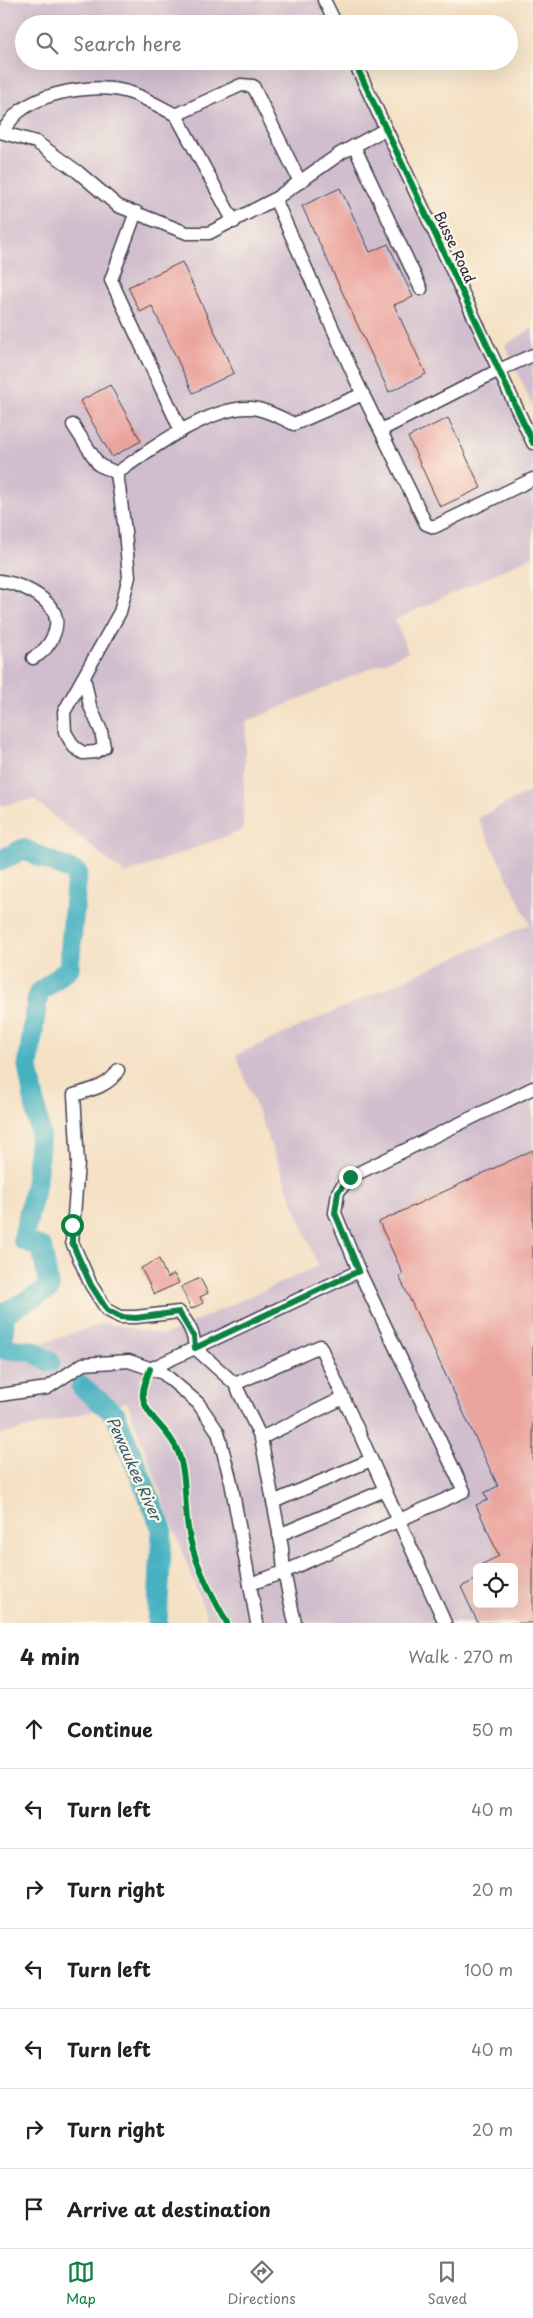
<!DOCTYPE html>
<meta charset="utf-8">
<style>
:root{--surface:#fff;--page:#f6f6f6;--text:#222;--muted:#767676;--line:#e0e0e0;--accent:#0b8043}
body{margin:0;font-family:"Playpen Sans",sans-serif;background:var(--page);color:var(--text)}
.controls{position:absolute;right:15px;bottom:15px;display:grid;overflow:hidden;border-radius:8px;box-shadow:0 5px 20px #0002}
.controls button{width:45px;height:45px;display:grid;place-items:center;padding:0;border:0;border-bottom:1px solid var(--line);background:var(--surface);color:var(--text);font:25px sans-serif}
.stop{position:absolute;width:15px;height:15px;margin:-11px;border:4px solid #0b8043;border-radius:50%;background:#fff}
.stop.end{background:#0b8043;border-color:#fff;box-shadow:0 1px 5px #0008}
.list{margin:0;padding:0;list-style:none}
h2{display:flex;justify-content:space-between;align-items:center;height:65px;margin:0;padding:0 20px;font-size:21px}
h2 small{font-size:16px;font-weight:400;color:var(--muted)}
.list li{display:grid;grid-template-columns:32px 1fr auto;gap:15px;align-items:center;box-sizing:border-box;height:80px;padding:0 20px;border-top:1px solid var(--line)}
.list b{display:block;font-size:19px;white-space:nowrap}
.list em{font-size:16px;font-style:normal;color:var(--muted)}
.icon{flex:none;width:28px;height:28px;fill:none;stroke:currentColor;stroke-width:2;stroke-linecap:round;stroke-linejoin:round}
.map{position:relative;flex:none;width:533px;height:1623px;overflow:hidden}
.search{position:absolute;background:var(--surface);box-shadow:0 5px 20px #0002;left:15px;right:15px;top:15px;height:55px;display:flex;align-items:center;gap:12px;box-sizing:border-box;padding:0 18px;border-radius:28px;color:var(--muted);font-size:19px}
.sheet{height:625px;background:var(--surface)}
nav{display:flex;justify-content:space-around;align-items:center;box-sizing:border-box;height:70px;border-top:1px solid var(--line);background:var(--surface);font-size:14px;color:var(--muted)}
nav a{display:grid;justify-items:center;gap:2px}
nav .on{color:var(--accent)}
.map>svg:first-child{display:block}
</style>
<div class="map">
<svg width="533" height="1623" viewBox="0 0 533 1623">
<rect width="100%" height="100%" fill="#fcf5e5"/>
<filter id="ink" filterUnits="userSpaceOnUse"><feTurbulence type="fractalNoise" baseFrequency=".02" numOctaves="2"/><feDisplacementMap in="SourceGraphic" scale="10" xChannelSelector="R" yChannelSelector="G"/><feConvolveMatrix kernelMatrix="1 2 1 2 8 2 1 2 1" color-interpolation-filters="sRGB"/></filter>
<filter id="wash" filterUnits="userSpaceOnUse"><feTurbulence type="fractalNoise" baseFrequency=".0096" numOctaves="4" result="noise"/><feDisplacementMap in="SourceGraphic" scale="20" xChannelSelector="R" yChannelSelector="G"/><feGaussianBlur stdDeviation="1.12" result="paint"/><feColorMatrix in="noise" values="0 0 0 0 0 0 0 0 0 0 0 0 0 0 0 0 0 1.4 0 .05"/><feComposite in="paint" operator="in"/></filter>
<g filter="url(#wash)">
<rect width="100%" height="100%" fill="#f4e0c4"/>
<!-- industrial -->
<g fill="#d0bdcd" fill-rule="evenodd">
<polygon points="0,0 324,0 336,24 24,24 24,61 354,61 533,443 533,556 395,620 408,652 246,722 243,830 125,874 33,799 0,806"/>
<polygon points="533,328 533,406 505,345"/>
<path d="M 533,790 L 533,1623 L 209,1623 L 127,1402 L 0,1435 L 0,1357 L 105,1323 L 164,1335 L 318,1266 L 236,1055 L 530,924 L 478,818 ZM 477,1567 L 514,1567 L 514,1604 L 477,1604 Z"/>
</g>
<g fill="none" stroke-linecap="round" stroke-linejoin="round">
<!-- river -->
<g stroke="#44b1c1" stroke-width="21">
<polyline points="0,861 23,849 77,873 69,968 38,994 28,1066 40,1133 36,1183 23,1240 42,1248 49,1289 4,1313 3,1349 33,1351 50,1362"/>
<polyline points="81,1386 115,1414 162,1529 157,1623"/>
</g>
</g>
<g id="blocks">
<!-- building -->
<g fill="#eaa39d">
<polygon points="340,188 370,252 388,244 413,297 394,305 426,374 389,392 302,206"/>
<polygon points="182,262 234,373 193,393 152,306 140,312 128,287"/>
<polygon points="110,385 141,441 112,457 80,401"/>
<polygon points="448,418 481,488 440,507 408,437"/>
<polygon points="533,1150 533,1623 478,1623 461,1587 477,1579 477,1604 514,1604 514,1567 476,1567 499,1556 476,1505 488,1500 484,1493 498,1486 399,1276 403,1274 379,1222"/>
<polygon points="159,1259 167,1278 174,1274 179,1283 154,1294 141,1268"/>
<polygon points="200,1278 208,1293 200,1297 203,1303 191,1309 181,1287"/>
</g>
</g>
</g>
<g filter="url(#ink)">
<use href="#blocks" fill-opacity="0" stroke="#423e50" stroke-width="1"/>
<g fill="none" stroke-linecap="round" stroke-linejoin="round">
<!-- minor casing -->
<g stroke="#423e50" stroke-width="15">
<g id="minor">
<polyline points="324,0 336,24"/>
<polyline points="354,61 533,443"/>
<polyline points="176,115 234,222"/>
<path d="M 2,131 C 8,125 13,116 20,111 C 47,90 102,82 134,94 C 149,100 162,108 176,115 L 241,85 L 253,86 L 300,182"/>
<polyline points="0,132 36,142 78,172 118,206 187,233 209,233 275,199 355,378 426,524 434,527 533,479"/>
<polyline points="354,146 421,289"/>
<polyline points="275,199 341,153 386,129"/>
<polyline points="136,212 111,280 181,431"/>
<path d="M 73,425 L 99,465 L 117,473 C 149,450 209,406 251,408 C 266,409 281,418 294,424 L 363,394"/>
<polyline points="381,430 499,370 533,355"/>
<path d="M 0,581 C 16,583 38,592 49,605 C 66,623 50,649 33,658"/>
<polyline points="84,677 90,706 101,731 104,747 96,752 83,753 74,747 65,732 64,712 120,612 129,577 125,531 117,473"/>
<path d="M 118,1070 C 110,1086 90,1090 74,1095 L 78,1163 L 72,1242 L 91,1285 L 107,1310 L 120,1317 L 136,1317 L 179,1312 C 188,1323 194,1333 195,1348 L 150,1369"/>
<polyline points="359,1271 335,1213 338,1192 350,1177 533,1088"/>
<polyline points="235,1384 261,1438 282,1548 284,1572 250,1584"/>
<polyline points="0,1395 47,1388 83,1364 129,1361 163,1373 198,1403 218,1432 231,1482 257,1623"/>
<polyline points="261,1438 343,1398"/>
<polyline points="273,1502 371,1460"/>
<polyline points="279,1535 385,1490"/>
<polyline points="295,1623 284,1572 464,1491 359,1271 195,1348 235,1384 320,1346 399,1521 445,1623"/>
</g>
</g>
<!-- minor -->
<use href="#minor" stroke="#fff" stroke-width="12"/>
<!-- cycleway casing -->
<g stroke="#fcf5e5" stroke-width="9">
<g id="cycleway">
<polyline points="354,61 533,443"/>
<path d="M 150,1369 C 147,1379 140,1391 144,1402 C 149,1419 171,1432 178,1452 C 187,1476 184,1503 188,1528 C 193,1562 211,1593 227,1623"/>
</g>
</g>
<!-- cycleway -->
<use href="#cycleway" stroke="#00873e" stroke-width="6"/>
</g>
</g>
<g fill="none" stroke-linecap="round" stroke-linejoin="round" filter="url(#ink)">
<!-- route -->
<polyline stroke="#0b8043" stroke-width="6" points="72,1225 72,1242 77,1254 91,1285 107,1310 120,1317 136,1318 179,1312 194,1337 195,1348 359,1271 335,1213 338,1192 350,1177"/>
</g>
<g text-anchor="middle" dominant-baseline="central" stroke-width="5" stroke-linejoin="round" paint-order="stroke">
<!-- street labels -->
<g font-size="14" fill="#22223b" stroke="#fcf5e5">
<text transform="translate(455 247) rotate(65)">Busse Road</text>
</g>
<!-- water labels -->
<g font-size="15" font-style="italic" fill="#305b71" stroke="#fcf5e5">
<text transform="translate(135 1468) rotate(66)">Pewaukee River</text>
</g>
</g>
</svg>
<div class="controls">
<button><svg class="icon" aria-label="locate" viewBox="0 0 24 24"><circle cx="12" cy="12" r="6"/><path d="M12 2v4M12 18v4M2 12h4M18 12h4"/></svg></button>
</div>
<div class="stop" style="left:72px;top:1225px"></div>
<div class="stop end" style="left:350px;top:1177px"></div>
<div class="search"><svg class="icon" aria-label="search" viewBox="0 0 24 24"><circle cx="10" cy="10" r="6"/><path d="M15 15l6 6"/></svg>Search here</div>
</div>
<section class="sheet">
<h2>4 min<small>Walk · 270 m</small></h2>
<ul class="list">
<li><svg class="icon" aria-label="ahead" viewBox="0 0 24 24"><path d="M12 20V5M6 11l6-6 6 6"/></svg><div><b>Continue</b></div><em>50 m</em></li>
<li><svg class="icon" aria-label="left" viewBox="0 0 24 24"><path d="M17 20v-9H6M10 6l-5 5 5 5"/></svg><div><b>Turn left</b></div><em>40 m</em></li>
<li><svg class="icon" aria-label="right" viewBox="0 0 24 24"><path d="M7 20v-9h11M14 6l5 5-5 5"/></svg><div><b>Turn right</b></div><em>20 m</em></li>
<li><svg class="icon" aria-label="left" viewBox="0 0 24 24"><path d="M17 20v-9H6M10 6l-5 5 5 5"/></svg><div><b>Turn left</b></div><em>100 m</em></li>
<li><svg class="icon" aria-label="left" viewBox="0 0 24 24"><path d="M17 20v-9H6M10 6l-5 5 5 5"/></svg><div><b>Turn left</b></div><em>40 m</em></li>
<li><svg class="icon" aria-label="right" viewBox="0 0 24 24"><path d="M7 20v-9h11M14 6l5 5-5 5"/></svg><div><b>Turn right</b></div><em>20 m</em></li>
<li><svg class="icon" aria-label="arrive" viewBox="0 0 24 24"><path d="M6 21V4h12l-3 4 3 4H6"/></svg><div><b>Arrive at destination</b></div></li>
</ul>
</section>
<nav>
<a class="on"><svg class="icon" aria-label="map" viewBox="0 0 24 24"><path d="M3 6l6-2 6 2 6-2v14l-6 2-6-2-6 2zM9 4v14M15 6v14"/></svg>Map</a>
<a><svg class="icon" aria-label="directions" viewBox="0 0 24 24"><path d="M12 3l9 9-9 9-9-9zM9 14v-3h6M13 9l2 2-2 2"/></svg>Directions</a>
<a><svg class="icon" aria-label="saved" viewBox="0 0 24 24"><path d="M7 4h10v16l-5-4-5 4z"/></svg>Saved</a>
</nav>
